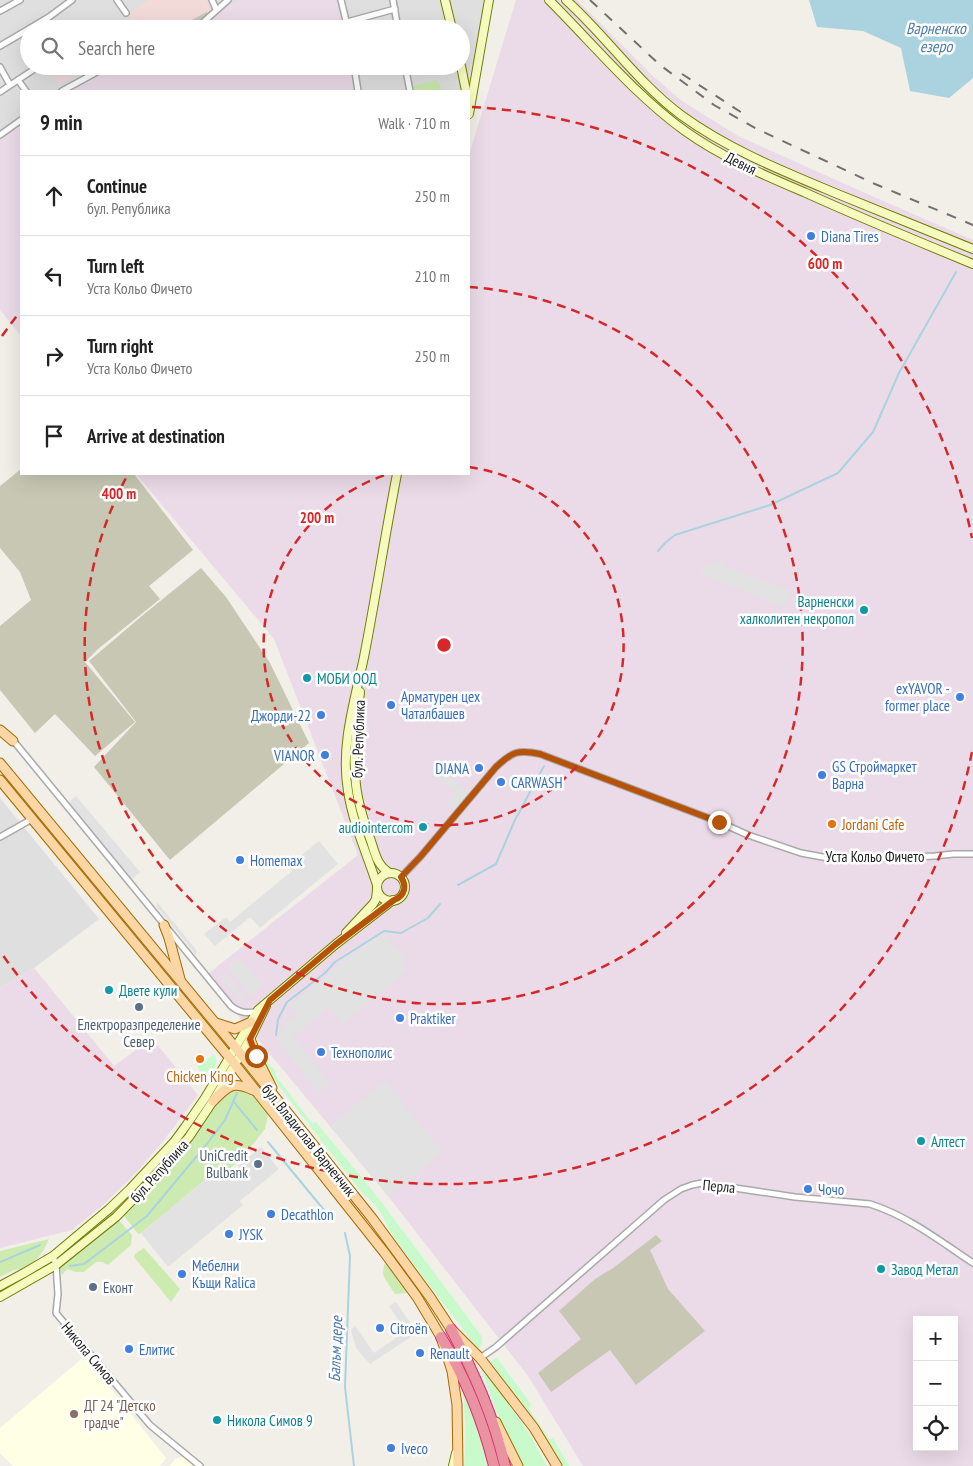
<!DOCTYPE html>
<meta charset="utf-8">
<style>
:root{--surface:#fff;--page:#f6f6f6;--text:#222;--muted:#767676;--line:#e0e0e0}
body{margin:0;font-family:"PT Sans Narrow",sans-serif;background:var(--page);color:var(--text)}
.controls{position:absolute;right:15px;bottom:15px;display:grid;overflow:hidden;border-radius:0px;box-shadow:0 5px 20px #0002}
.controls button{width:45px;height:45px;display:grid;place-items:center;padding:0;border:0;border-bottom:1px solid var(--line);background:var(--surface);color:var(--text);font:25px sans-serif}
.stop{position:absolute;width:15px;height:15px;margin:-11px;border:4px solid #b45309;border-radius:50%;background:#fff}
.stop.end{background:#b45309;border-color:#fff;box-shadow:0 1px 5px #0008}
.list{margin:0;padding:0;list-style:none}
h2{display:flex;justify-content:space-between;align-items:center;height:65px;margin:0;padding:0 20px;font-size:21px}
h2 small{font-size:16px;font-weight:400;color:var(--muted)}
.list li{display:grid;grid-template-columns:32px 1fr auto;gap:15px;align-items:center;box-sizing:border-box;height:80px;padding:0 20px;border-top:1px solid var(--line)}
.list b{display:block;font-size:19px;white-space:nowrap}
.list p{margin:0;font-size:16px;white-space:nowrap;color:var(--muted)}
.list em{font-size:16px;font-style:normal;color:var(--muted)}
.icon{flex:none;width:28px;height:28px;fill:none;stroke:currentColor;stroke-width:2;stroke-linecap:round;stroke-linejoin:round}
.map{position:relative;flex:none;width:973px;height:1466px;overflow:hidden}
.search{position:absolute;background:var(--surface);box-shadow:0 5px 20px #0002;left:20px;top:20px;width:450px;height:55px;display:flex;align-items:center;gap:12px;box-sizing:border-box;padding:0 18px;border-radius:28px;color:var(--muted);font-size:19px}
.panel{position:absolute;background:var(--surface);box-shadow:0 5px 20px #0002;left:20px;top:90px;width:450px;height:385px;border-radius:0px}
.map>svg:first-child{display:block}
</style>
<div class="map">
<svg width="973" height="1466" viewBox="0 0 973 1466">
<rect width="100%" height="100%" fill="#f2efe9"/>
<!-- residential -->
<g fill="#e0dfdf">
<polygon points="0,0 242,0 187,29 29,29 29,66 115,66 68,91 21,91 21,124 0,139"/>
<polygon points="344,0 486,0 467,91 361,91 357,66 461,66 461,29 351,29"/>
<polygon points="0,798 99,919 34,968 0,988"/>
</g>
<!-- commercial -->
<g fill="#f2dad9">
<polygon points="149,0 206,0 212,13 184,29 114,29 129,21 130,13"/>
<polygon points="49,66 89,66 60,84"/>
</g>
<!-- industrial -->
<g fill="#ebdbe8" fill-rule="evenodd">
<polygon points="242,0 344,0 351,29 187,29"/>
<path d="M 516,0 L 577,0 L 654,77 L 682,101 L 738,136 L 865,193 L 973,240 L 973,1466 L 583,1466 L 528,1376 L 388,1196 L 205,976 L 358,855 L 274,639 L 136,474 L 469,474 L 469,155 ZM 917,1320 L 954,1320 L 954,1447 L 917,1447 Z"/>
<polygon points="115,66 357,66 361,91 68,91"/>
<polygon points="21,124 21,336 0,310 0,139"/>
<polygon points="34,968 114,1066 152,1038 198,1095 164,1140 135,1174 103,1205 72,1230 0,1248 0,988"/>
</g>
<!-- education -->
<g fill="#ffffe5">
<polygon points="85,1356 166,1458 160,1466 13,1466 0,1453 0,1428"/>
<polygon points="185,1456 196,1466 170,1466 175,1459"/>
</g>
<!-- construction -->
<g fill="#c7c7b4">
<polygon points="207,12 210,18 190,29 186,29 186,23"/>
<polygon points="21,469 21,474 134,474 193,550 149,586 160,599 98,649 85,662 135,722 95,756 55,714 35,733 0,690 0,626 31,600 20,572 0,548 0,486"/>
<polygon points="201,568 226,597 270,663 309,743 170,860 94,767 136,722 89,661 143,615"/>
<polygon points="656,1235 662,1241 650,1250 668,1289 705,1331 636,1385 610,1350 551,1392 538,1373 581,1339 559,1311 595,1279 613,1268"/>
</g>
<!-- grass -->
<g fill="#cdebb0">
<polygon points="437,80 438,84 440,84 441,90 443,90 443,91 414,91 413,86"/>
<polygon points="221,1070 228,1076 215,1098 240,1085 262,1100 268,1115 265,1129 240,1160 217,1179 212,1174 141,1233 138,1234 121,1212 116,1217 132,1235 131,1245 108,1265 102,1262 96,1262 84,1272 75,1272 67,1269 62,1275 58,1264 68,1256 62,1248 110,1209 174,1142"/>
<polygon points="49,1239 43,1251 35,1261 25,1268 14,1270 0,1277 0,1251"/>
<polygon points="144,1248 180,1289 171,1302 134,1257 136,1253"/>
<polygon points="386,1263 406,1289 407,1293 395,1294 385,1279 383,1274 384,1265"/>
</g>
<!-- park -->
<g fill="#c8facc">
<path d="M 214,1054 C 219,1063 214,1070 208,1077 L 204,1076 L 197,1067 Z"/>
<path d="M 261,1054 L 276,1072 L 275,1075 L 313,1124 L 316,1122 L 376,1195 L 463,1311 L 482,1337 L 482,1344 L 478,1349 C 451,1313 422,1277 396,1240 C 384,1222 382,1208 363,1194 L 267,1071 Z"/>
<polygon points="496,1358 497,1358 531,1404 529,1409 549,1439 553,1438 569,1466 562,1466 521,1401 513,1391 506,1385 490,1365 492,1361"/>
<polygon points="479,1364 527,1430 547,1466 521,1466 500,1421"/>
<polygon points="462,1384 482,1441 487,1466 464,1466 466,1430"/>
</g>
<!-- parking -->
<g fill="#e2e2e2">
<polygon points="722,560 725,566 791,591 784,607 703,575 701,568"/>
<polygon points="436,767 440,768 470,794 454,811 447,804 456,793 429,771"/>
<polygon points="76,796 140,872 132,879 68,803"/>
<polygon points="319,841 338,864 260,928 250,917 215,946 204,934 226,917 230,922 292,871 288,866"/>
<polygon points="157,902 197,951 196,955 157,907"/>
<polygon points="386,934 404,957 407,970 344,1024 330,1007 293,1037 329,1082 319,1094 277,1040 284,1025 297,1014 290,1005 373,938"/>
<polygon points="240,958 263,986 251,996 228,968"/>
<polygon points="225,972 245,997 240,1001 220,976"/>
<polygon points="385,1081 442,1152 388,1196 330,1126"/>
<polygon points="261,1147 279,1169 240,1201 243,1205 168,1267 141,1233 212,1174 219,1182"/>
<polygon points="396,1302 417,1333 370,1364 356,1348 351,1330 355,1326 374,1353 406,1331 389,1306"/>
</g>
<!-- water -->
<polygon fill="#aad3df" points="809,0 973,0 973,78 949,98 910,91 901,48 863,31 817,27"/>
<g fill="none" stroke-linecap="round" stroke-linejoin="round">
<!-- stream -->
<g stroke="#aad3df" stroke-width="2">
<polyline points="658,551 665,543 675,535 770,505 838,473 873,432 899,373 956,272"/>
<polyline points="458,885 496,864 515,820 544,766"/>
<polyline points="276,1035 278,1019 287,1002 325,973 335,962 384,931 401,933 428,918 440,904"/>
<polyline points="234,1102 257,1130"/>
<polyline points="268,1142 324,1210"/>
<polyline points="345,1233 350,1256 345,1387 354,1466"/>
<polyline points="0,1262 40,1245"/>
<polyline points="70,1266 84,1264 147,1216 206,1145 225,1120 237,1093"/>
</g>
<!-- street casing -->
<g stroke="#a9a9a9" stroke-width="8">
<g id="street">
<polyline points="117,0 126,13"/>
<polyline points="212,0 216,9"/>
<polyline points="341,0 348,29"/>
<polyline points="393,0 398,29"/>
<polyline points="0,11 20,0"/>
<polyline points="347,22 395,9"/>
<polyline points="29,29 49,17 72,0"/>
<polyline points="193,29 199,26 228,0"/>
<polyline points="0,46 29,29"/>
<polyline points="354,66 358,91"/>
<polyline points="405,66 410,91"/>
<polyline points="0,67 10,85"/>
<polyline points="18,80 26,91"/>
<polyline points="62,91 95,73 110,66"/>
<polyline points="0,92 39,66"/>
<polyline points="0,135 21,120"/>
<path d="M 12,739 L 231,1006 C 240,1013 247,1014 258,1011"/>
<polyline points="0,837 32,819"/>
<path d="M 401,877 L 421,856 L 496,767 C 512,752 518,749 540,754 L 719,822 L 748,835 L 801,853 L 828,858 L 859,859 L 935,856 L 953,854 L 973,854"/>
<polyline points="53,1256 56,1265 58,1294 56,1313 150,1425 200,1466"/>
<path d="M 480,1358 L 496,1347 L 664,1200 L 681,1189 L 692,1185 L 702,1183 L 715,1185 L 795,1197 L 870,1204 C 908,1216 940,1241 973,1263"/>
</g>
</g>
<!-- secondary casing -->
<g stroke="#707d05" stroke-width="10">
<g id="secondary">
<polyline points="445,0 452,29"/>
<path d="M 549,0 C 594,45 634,94 685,131 C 723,158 764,175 806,193 C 861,218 917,241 973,264"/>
<path d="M 566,0 C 606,36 637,82 681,115 C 729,150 785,172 840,195 C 884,213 929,231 973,249"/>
<polyline points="461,66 466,91"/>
<polyline points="469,114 489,0"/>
<path d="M 360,692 C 357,722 352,754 356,785 C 358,804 364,822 371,841 C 375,853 377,866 390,873"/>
<circle cx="391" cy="887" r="14"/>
<path d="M 377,885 C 367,854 353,824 348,791 C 340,746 355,700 364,657 C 376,596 385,535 397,474"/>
<polyline points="346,933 373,904 376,899 377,890"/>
<polyline points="0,1286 24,1273 53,1256 109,1209 130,1189 174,1142 185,1127 205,1098 258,1010 336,944 393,900"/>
<polyline points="0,1297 56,1265 116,1217 153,1179 189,1137 213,1101 250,1039 266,1006"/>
<polyline points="453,1466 456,1453"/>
</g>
</g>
<!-- primary casing -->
<g stroke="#a06b00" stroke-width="11">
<g id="primary">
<polyline points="0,730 13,741"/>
<polyline points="0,763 235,1047 372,1218 430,1297 451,1329 480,1358 534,1428 557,1466"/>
<polyline points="0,780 229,1057 384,1252 417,1297 441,1337 452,1371 457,1405 458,1466"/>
<polyline points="164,925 169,938 180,979"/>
<polyline points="216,1023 235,1029 251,1022"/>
<polyline points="250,1039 261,1066 272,1088"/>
<path d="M 213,1101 C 229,1085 232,1081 253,1090"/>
<polyline points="496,1422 518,1466"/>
</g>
</g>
<!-- highway casing -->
<g stroke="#dc2a67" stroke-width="12">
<g id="highway">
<path d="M 451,1329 C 474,1373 494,1417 505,1466"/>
<path d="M 441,1337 C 465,1377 483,1421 494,1466"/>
</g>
</g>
<!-- street -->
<use href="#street" stroke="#fff" stroke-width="5"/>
<!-- secondary -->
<use href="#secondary" stroke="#f7fabf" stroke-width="8"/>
<!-- primary -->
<use href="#primary" stroke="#fcd6a4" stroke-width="9"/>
<!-- highway -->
<use href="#highway" stroke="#e892a2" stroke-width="10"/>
<!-- rail -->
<g stroke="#707070" stroke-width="2" stroke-dasharray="10 10" stroke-linecap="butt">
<polyline points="590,0 660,65 714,105 757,129 875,184 973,225"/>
<polyline points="682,74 747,116"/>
</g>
</g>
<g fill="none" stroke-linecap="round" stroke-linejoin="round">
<!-- route -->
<path stroke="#b45309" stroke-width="6" d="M 256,1056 L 250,1039 L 270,1000 L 336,944 L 394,900 C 405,896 407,886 401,877 L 421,856 L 496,767 C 512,752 518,749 540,754 L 719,822"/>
</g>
<!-- distance rings -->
<g fill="none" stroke="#d62828" stroke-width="2.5" stroke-dasharray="9 6">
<path d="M469 467A180 180 0 1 1 388 474"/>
<path d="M469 287A359 359 0 1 1 127 476"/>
<path d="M972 752A539 539 0 0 1 2 954M2 336A539 539 0 0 1 19 313M472 107A539 539 0 0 1 972 538"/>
</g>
<!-- markers -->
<g fill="#3f7fe0" stroke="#fff" stroke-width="2">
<circle cx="811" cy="236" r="5"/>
<circle cx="960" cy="697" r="5"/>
<circle cx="391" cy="705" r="5"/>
<circle cx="321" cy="715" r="5"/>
<circle cx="325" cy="755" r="5"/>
<circle cx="479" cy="768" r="5"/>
<circle cx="822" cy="775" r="5"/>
<circle cx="501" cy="782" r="5"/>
<circle cx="240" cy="860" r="5"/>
<circle cx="400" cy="1018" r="5"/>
<circle cx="321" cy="1052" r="5"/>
<circle cx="808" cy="1189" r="5"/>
<circle cx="271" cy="1214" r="5"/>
<circle cx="229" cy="1234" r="5"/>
<circle cx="182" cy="1274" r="5"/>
<circle cx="380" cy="1328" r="5"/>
<circle cx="129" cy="1349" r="5"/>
<circle cx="420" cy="1353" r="5"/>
<circle cx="391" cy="1448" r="5"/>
</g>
<g fill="#0f9aa8" stroke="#fff" stroke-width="2">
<circle cx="864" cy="610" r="5"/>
<circle cx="307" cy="678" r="5"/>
<circle cx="423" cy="827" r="5"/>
<circle cx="109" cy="990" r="5"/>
<circle cx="921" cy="1141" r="5"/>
<circle cx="881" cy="1269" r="5"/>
<circle cx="217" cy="1420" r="5"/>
</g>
<g fill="#e8710a" stroke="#fff" stroke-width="2">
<circle cx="832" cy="824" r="5"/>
<circle cx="200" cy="1059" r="5"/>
</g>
<g fill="#5c6f8a" stroke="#fff" stroke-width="2">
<circle cx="139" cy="1007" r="5"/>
<circle cx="258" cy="1164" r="5"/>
<circle cx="93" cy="1287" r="5"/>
</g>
<circle fill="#8d6e63" stroke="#fff" stroke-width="2" cx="74" cy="1414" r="5"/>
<g text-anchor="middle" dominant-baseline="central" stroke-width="5" stroke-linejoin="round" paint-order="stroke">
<!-- street labels -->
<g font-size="15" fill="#222" stroke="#fff">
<text transform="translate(741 163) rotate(26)">Девня</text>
<text transform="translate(358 739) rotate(-88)">бул. Република</text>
<text x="875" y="856">Уста Кольо Фичето</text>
<text transform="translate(309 1140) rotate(51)">бул. Владислав Варненчик</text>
<text transform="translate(159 1171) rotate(-48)">бул. Република</text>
<text transform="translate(719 1186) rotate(5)">Перла</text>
<text transform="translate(89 1353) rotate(50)">Никола Симов</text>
</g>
<!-- shop labels -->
<g font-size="15" fill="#366cbe" stroke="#fff" text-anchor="start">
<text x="821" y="236">Diana Tires</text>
<text x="950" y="688" text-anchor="end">exYAVOR -<tspan x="950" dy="17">former place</tspan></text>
<text x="401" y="696">Арматурен цех<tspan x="401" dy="17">Чаталбашев</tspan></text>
<text x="311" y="715" text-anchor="end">Джорди-22</text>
<text x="315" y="755" text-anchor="end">VIANOR</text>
<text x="832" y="766">GS Строймаркет<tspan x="832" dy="17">Варна</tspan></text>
<text x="469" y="768" text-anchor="end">DIANA</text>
<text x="511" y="782">CARWASH</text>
<text x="250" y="860">Homemax</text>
<text x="410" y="1018">Praktiker</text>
<text x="331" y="1052">Технополис</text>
<text x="818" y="1189">Чочо</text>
<text x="281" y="1214">Decathlon</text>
<text x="239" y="1234">JYSK</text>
<text x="192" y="1265">Мебелни<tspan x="192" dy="17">Къщи Ralica</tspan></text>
<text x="390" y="1328">Citroën</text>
<text x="139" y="1349">Елитис</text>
<text x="430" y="1353">Renault</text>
<text x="401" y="1448">Iveco</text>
</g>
<!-- culture labels -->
<g font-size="15" fill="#0d838f" stroke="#fff" text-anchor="start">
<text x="854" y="601" text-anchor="end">Варненски<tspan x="854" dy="17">халколитен некропол</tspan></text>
<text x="317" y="678">МОБИ ООД</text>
<text x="413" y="827" text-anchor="end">audiointercom</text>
<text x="119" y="990">Двете кули</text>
<text x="931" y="1141">Алтест</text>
<text x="891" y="1269">Завод Метал</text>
<text x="227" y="1420">Никола Симов 9</text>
</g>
<!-- food labels -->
<g font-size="15" fill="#c56008" stroke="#fff" text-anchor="start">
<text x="842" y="824">Jordani Cafe</text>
<text x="200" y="1076" text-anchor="middle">Chicken King</text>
</g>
<!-- service labels -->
<g font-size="15" fill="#4e5e75" stroke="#fff">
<text x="139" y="1024">Електроразпределение<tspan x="139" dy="17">Север</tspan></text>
<text x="248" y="1155" text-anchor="end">UniCredit<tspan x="248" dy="17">Bulbank</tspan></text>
<text x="103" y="1287" text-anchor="start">Еконт</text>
</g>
<!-- education labels -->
<g font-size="15" fill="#785e54" stroke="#fff" text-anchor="start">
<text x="84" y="1405">ДГ 24 "Детско<tspan x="84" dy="17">градче"</tspan></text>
</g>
<!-- water labels -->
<g font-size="16" font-style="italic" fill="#4a7aab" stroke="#fff">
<text x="936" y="28">Варненско<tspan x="936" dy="18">езеро</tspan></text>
<text transform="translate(335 1349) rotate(-88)">Балъм дере</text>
</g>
</g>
<circle cx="444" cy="645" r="8" fill="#d62828" stroke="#fff" stroke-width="2.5"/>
<g font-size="15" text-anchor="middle" font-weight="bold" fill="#d62828" stroke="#fff" stroke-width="5" stroke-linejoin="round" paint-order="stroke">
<text x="825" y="269">600 m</text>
<text x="119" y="499">400 m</text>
<text x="317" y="523">200 m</text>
</g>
</svg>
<div class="controls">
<button>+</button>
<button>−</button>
<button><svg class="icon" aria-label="locate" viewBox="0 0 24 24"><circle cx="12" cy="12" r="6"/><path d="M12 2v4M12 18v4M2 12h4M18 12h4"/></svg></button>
</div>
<div class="stop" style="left:256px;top:1056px"></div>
<div class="stop end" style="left:719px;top:822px"></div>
<div class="search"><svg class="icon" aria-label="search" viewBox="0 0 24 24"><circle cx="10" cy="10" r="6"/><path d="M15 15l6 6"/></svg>Search here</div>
<section class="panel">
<h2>9 min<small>Walk · 710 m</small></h2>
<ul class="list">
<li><svg class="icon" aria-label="ahead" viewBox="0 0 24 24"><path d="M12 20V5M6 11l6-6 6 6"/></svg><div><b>Continue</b><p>бул. Република</p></div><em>250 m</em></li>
<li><svg class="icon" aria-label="left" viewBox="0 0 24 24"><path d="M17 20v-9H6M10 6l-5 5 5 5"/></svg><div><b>Turn left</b><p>Уста Кольо Фичето</p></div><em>210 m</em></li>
<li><svg class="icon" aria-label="right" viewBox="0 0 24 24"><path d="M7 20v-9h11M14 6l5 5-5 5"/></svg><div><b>Turn right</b><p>Уста Кольо Фичето</p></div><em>250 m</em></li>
<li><svg class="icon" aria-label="arrive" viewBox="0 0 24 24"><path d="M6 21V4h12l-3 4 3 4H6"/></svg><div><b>Arrive at destination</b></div></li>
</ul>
</section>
</div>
